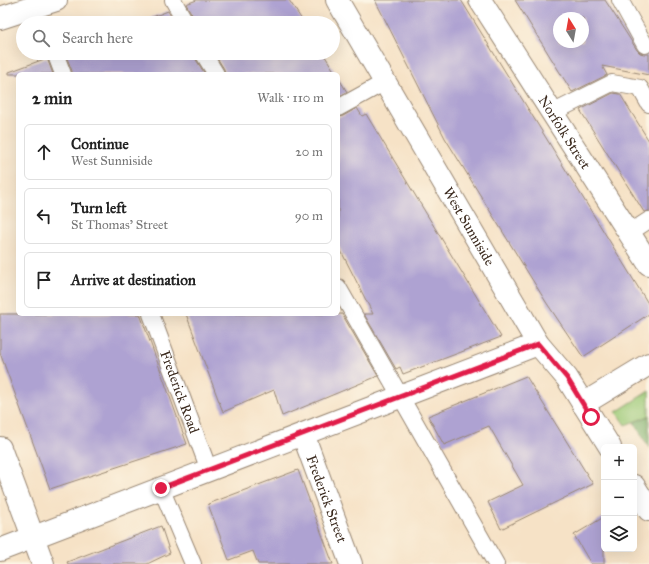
<!DOCTYPE html>
<meta charset="utf-8">
<style>
:root{--surface:#fff;--page:#f2f2f2;--text:#222;--muted:#767676;--line:#e0e0e0}
body{margin:0;font-family:"IM FELL Great Primer",serif;background:var(--page);color:var(--text)}
.controls{position:absolute;right:12px;bottom:12px;display:grid;overflow:hidden;border-radius:6px;box-shadow:0 4px 16px #0002}
.controls button{width:36px;height:36px;display:grid;place-items:center;padding:0;border:0;border-bottom:1px solid var(--line);background:var(--surface);color:var(--text);font:20px sans-serif}
.compass{position:absolute;left:553px;top:12px;width:36px;height:36px;border-radius:50%;background:var(--surface);box-shadow:0 4px 16px #0002;rotate:349deg}
.stop{position:absolute;width:12px;height:12px;margin:-9px;border:3px solid #e11d48;border-radius:50%;background:#fff}
.stop.end{background:#e11d48;border-color:#fff;box-shadow:0 1px 4px #0008}
.list{margin:0;padding:0;list-style:none}
h2{display:flex;justify-content:space-between;align-items:center;height:52px;margin:0;padding:0 16px;font-size:17px}
h2 small{font-size:13px;font-weight:400;color:var(--muted)}
.list li{display:grid;grid-template-columns:26px 1fr auto;gap:12px;align-items:center;box-sizing:border-box;height:56px;margin:0 8px 8px;padding:0 8px;border:1px solid var(--line);border-radius:6px}
.list b{display:block;font-size:15px;white-space:nowrap}
.list p{margin:0;font-size:13px;white-space:nowrap;color:var(--muted)}
.list em{font-size:13px;font-style:normal;color:var(--muted)}
.icon{flex:none;width:22px;height:22px;fill:none;stroke:currentColor;stroke-width:2;stroke-linecap:round;stroke-linejoin:round}
.map{position:relative;flex:none;width:649px;height:564px;overflow:hidden}
.search{position:absolute;background:var(--surface);box-shadow:0 4px 16px #0002;left:16px;top:16px;width:324px;height:44px;display:flex;align-items:center;gap:10px;box-sizing:border-box;padding:0 14px;border-radius:22px;color:var(--muted);font-size:15px}
.panel{position:absolute;background:var(--surface);box-shadow:0 4px 16px #0002;left:16px;top:72px;width:324px;height:244px;border-radius:6px}
.map>svg:first-child{display:block}
</style>
<div class="map">
<svg width="649" height="564" viewBox="0 0 649 564">
<rect width="100%" height="100%" fill="#fcf5e5"/>
<filter id="ink" filterUnits="userSpaceOnUse"><feTurbulence type="fractalNoise" baseFrequency=".025" numOctaves="2"/><feDisplacementMap in="SourceGraphic" scale="8" xChannelSelector="R" yChannelSelector="G"/><feConvolveMatrix kernelMatrix="1 2 1 2 8 2 1 2 1" color-interpolation-filters="sRGB"/></filter>
<filter id="wash" filterUnits="userSpaceOnUse"><feTurbulence type="fractalNoise" baseFrequency=".012" numOctaves="4" result="noise"/><feDisplacementMap in="SourceGraphic" scale="16" xChannelSelector="R" yChannelSelector="G"/><feGaussianBlur stdDeviation="0.9" result="paint"/><feColorMatrix in="noise" values="0 0 0 0 0 0 0 0 0 0 0 0 0 0 0 0 0 1.4 0 .05"/><feComposite in="paint" operator="in"/></filter>
<g filter="url(#wash)">
<rect width="100%" height="100%" fill="#f6e2c6"/>
<!-- green -->
<polygon fill="#9bc976" stroke="#6b7a4a" points="649,391 649,416 625,425 616,412"/>
<!-- forest -->
<polygon fill="#7cad67" stroke="#5c6c42" points="649,416 649,448 634,422"/>
<g id="blocks">
<!-- building -->
<g fill="#aea2d2" fill-rule="evenodd">
<polygon points="197,0 289,0 304,23 195,23 194,18 186,4"/>
<polygon points="375,0 461,0 649,305 649,314 583,357 546,302 445,138"/>
<path d="M 515,0 L 605,0 L 637,50 L 640,53 L 644,54 L 649,54 L 649,75 L 602,66 L 607,75 L 572,92 ZM 559,18 L 583,18 L 583,42 L 559,42 Z"/>
<polygon points="168,11 175,23 137,23"/>
<polygon points="65,53 194,53 195,58 205,74 72,74 72,71"/>
<polygon points="214,53 323,53 336,74 225,74 224,69"/>
<polygon points="47,58 53,74 9,74 9,72"/>
<polygon points="338,77 347,92 338,97"/>
<polygon points="613,93 620,94 649,141 649,211 644,212 580,110"/>
<polygon points="357,108 362,116 366,114 501,337 403,374 400,367 396,369 364,314 373,314 338,245 338,117 343,116"/>
<polygon points="0,314 140,314 187,444 50,489 0,353"/>
<polygon points="186,314 342,314 378,376 282,416 274,390 223,412"/>
<polygon points="526,376 593,484 501,529 488,502 523,485 489,426 444,445 428,416"/>
<polygon points="298,470 333,564 258,564 253,551 229,560 208,504"/>
<polygon points="604,517 604,564 591,564 574,535"/>
<polygon points="161,526 170,553 147,564 68,564 67,562"/>
</g>
</g>
</g>
<g filter="url(#ink)">
<use href="#blocks" fill-opacity="0" stroke="#988672" stroke-width="1"/>
<g fill="none" stroke-linecap="round" stroke-linejoin="round">
<!-- service casing -->
<g stroke="#988672" stroke-width="18">
<g id="service">
<polyline points="173,0 186,23"/>
<polyline points="620,0 645,45"/>
<polyline points="55,53 63,74"/>
<polyline points="203,53 216,74"/>
<polyline points="338,108 385,82"/>
<polyline points="552,113 612,83 640,88 649,104"/>
<polyline points="629,233 649,220"/>
<polyline points="338,287 496,564"/>
<path id="s1" d="M 151,314 L 209,470"/>
<polyline points="161,488 193,564"/>
</g>
</g>
<!-- pedestrian casing -->
<g stroke="#988672" stroke-width="24">
<polyline id="pedestrian" points="583,404 649,364"/>
</g>
<!-- minor casing -->
<g stroke="#988672" stroke-width="24">
<g id="minor">
<path id="s2" d="M 337,0 L 538,344 L 567,378 L 610,447"/>
<path id="s3" d="M 480,0 L 649,264"/>
<path id="s4" d="M 303,434 L 351,564"/>
<polyline points="634,486 649,510"/>
<polyline points="0,550 538,344"/>
</g>
</g>
<!-- tertiary casing -->
<g stroke="#988672" stroke-width="24">
<g id="tertiary">
<polyline points="0,18 56,0"/>
<polyline points="0,448 43,564"/>
</g>
</g>
<!-- service -->
<use href="#service" stroke="#fff" stroke-width="16"/>
<!-- pedestrian -->
<use href="#pedestrian" stroke="#fff" stroke-width="22"/>
<!-- minor -->
<use href="#minor" stroke="#fff" stroke-width="22"/>
<!-- tertiary -->
<use href="#tertiary" stroke="#fff" stroke-width="22"/>
</g>
</g>
<g fill="none" stroke-linecap="round" stroke-linejoin="round" filter="url(#ink)">
<!-- route -->
<polyline stroke="#e11d48" stroke-width="5" points="161,488 538,344 567,378 591,417"/>
</g>
<g text-anchor="middle" dominant-baseline="central" stroke-width="3.5" stroke-linejoin="round" paint-order="stroke">
<!-- street labels -->
<g font-size="14" fill="#3b2a1e" stroke="#fcf5e5">
<text stroke="none"><textPath href="#s3" startOffset="157">Norfolk Street</textPath></text>
<text stroke="none"><textPath href="#s2" startOffset="262">West Sunniside</textPath></text>
<text stroke="none"><textPath href="#s1" startOffset="83">Frederick Road</textPath></text>
<text stroke="none"><textPath href="#s4" startOffset="69">Frederick Street</textPath></text>
</g>
</g>
</svg>
<div class="controls">
<button>+</button>
<button>−</button>
<button><svg class="icon" aria-label="layers" viewBox="0 0 24 24"><path d="M12 4l9 5-9 5-9-5zM3 14l9 5 9-5"/></svg></button>
</div>
<svg class="compass" viewBox="-18 -18 36 36"><path d="M0-13l5 13h-10z" fill="#e53935"/><path d="M0 13l5-13h-10z" fill="#767676"/></svg>
<div class="stop" style="left:591px;top:417px"></div>
<div class="stop end" style="left:161px;top:488px"></div>
<div class="search"><svg class="icon" aria-label="search" viewBox="0 0 24 24"><circle cx="10" cy="10" r="6"/><path d="M15 15l6 6"/></svg>Search here</div>
<section class="panel">
<h2>2 min<small>Walk · 110 m</small></h2>
<ul class="list">
<li><svg class="icon" aria-label="ahead" viewBox="0 0 24 24"><path d="M12 20V5M6 11l6-6 6 6"/></svg><div><b>Continue</b><p>West Sunniside</p></div><em>20 m</em></li>
<li><svg class="icon" aria-label="left" viewBox="0 0 24 24"><path d="M17 20v-9H6M10 6l-5 5 5 5"/></svg><div><b>Turn left</b><p>St Thomas' Street</p></div><em>90 m</em></li>
<li><svg class="icon" aria-label="arrive" viewBox="0 0 24 24"><path d="M6 21V4h12l-3 4 3 4H6"/></svg><div><b>Arrive at destination</b></div></li>
</ul>
</section>
</div>
